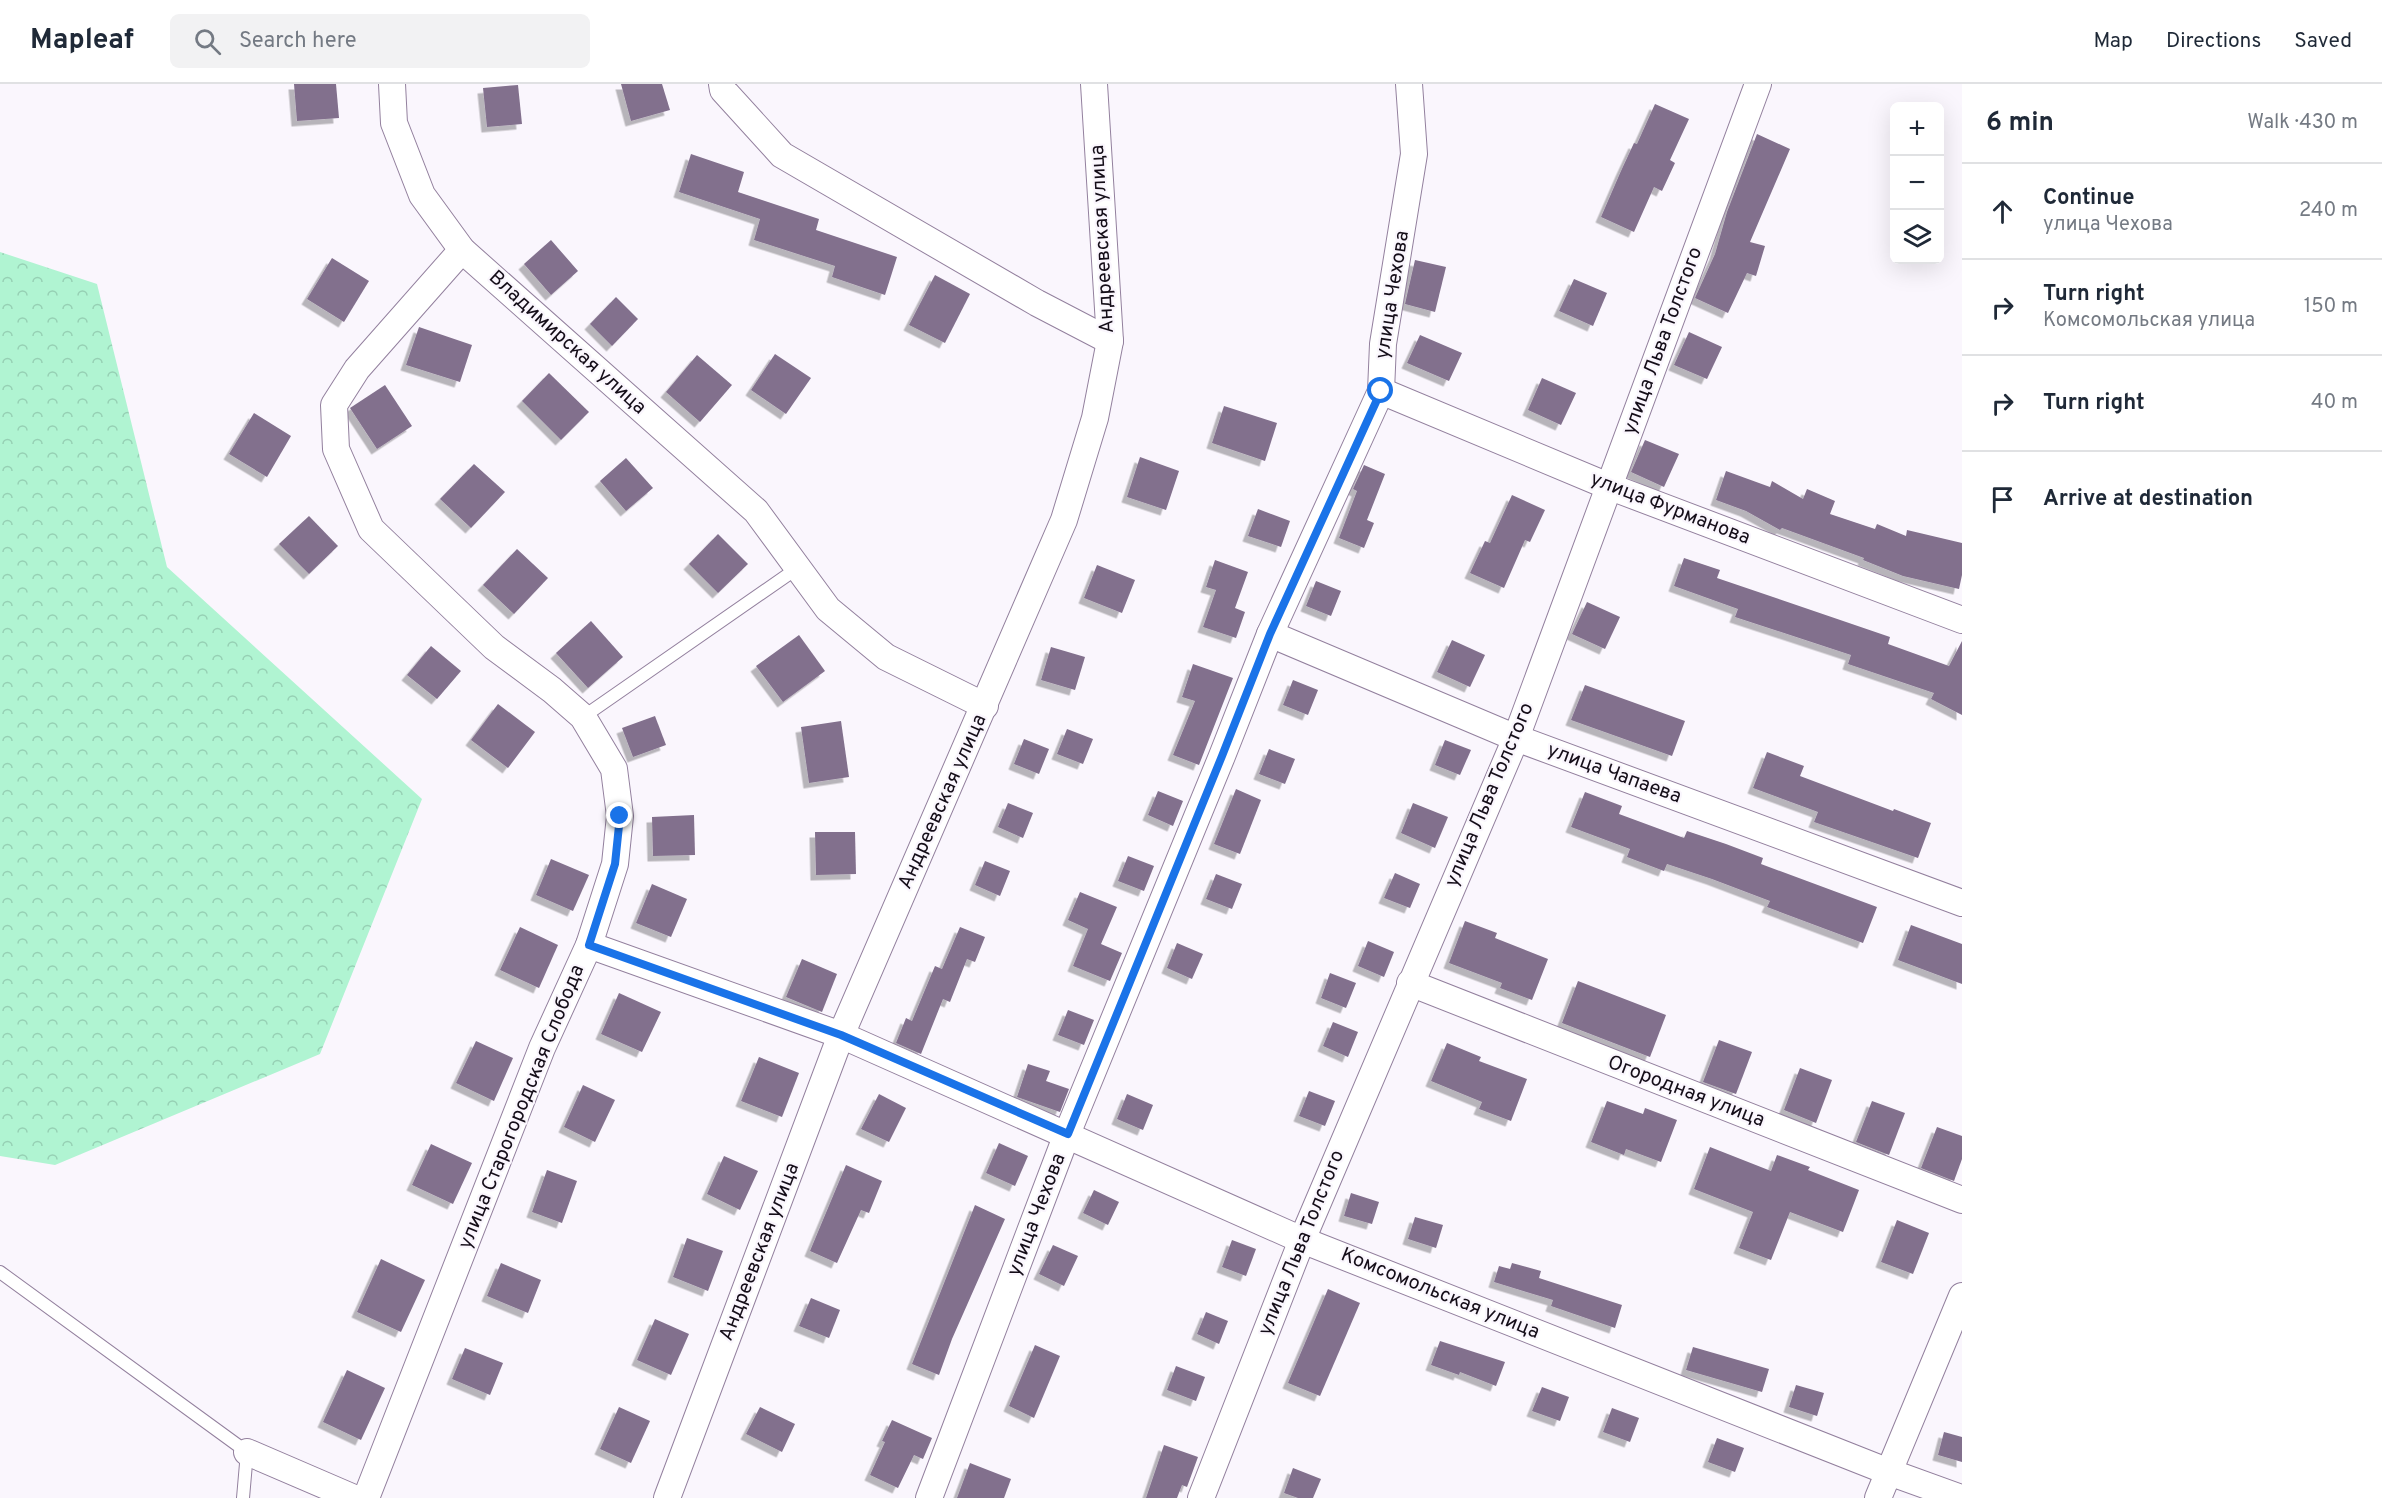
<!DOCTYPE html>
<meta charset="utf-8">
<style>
:root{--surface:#fff;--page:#f2f2f3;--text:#1f2937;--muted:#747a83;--line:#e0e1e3}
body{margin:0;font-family:Overpass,sans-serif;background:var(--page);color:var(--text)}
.controls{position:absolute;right:18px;top:18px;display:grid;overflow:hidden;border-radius:9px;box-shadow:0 6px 24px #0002}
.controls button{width:54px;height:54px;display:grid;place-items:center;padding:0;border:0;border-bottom:2px solid var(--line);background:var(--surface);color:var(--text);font:30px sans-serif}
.stop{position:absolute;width:18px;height:18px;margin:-14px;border:4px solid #1a73e8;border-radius:50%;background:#fff}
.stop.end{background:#1a73e8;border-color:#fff;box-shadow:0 2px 6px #0008}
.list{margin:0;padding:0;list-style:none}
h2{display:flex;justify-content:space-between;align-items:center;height:78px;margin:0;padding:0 24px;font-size:26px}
h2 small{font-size:20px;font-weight:400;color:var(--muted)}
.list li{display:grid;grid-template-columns:39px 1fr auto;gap:18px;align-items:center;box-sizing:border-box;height:96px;padding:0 24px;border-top:2px solid var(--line)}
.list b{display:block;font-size:22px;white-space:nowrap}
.list p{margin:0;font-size:20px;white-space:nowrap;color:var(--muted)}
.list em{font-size:20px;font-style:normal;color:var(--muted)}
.icon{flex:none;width:33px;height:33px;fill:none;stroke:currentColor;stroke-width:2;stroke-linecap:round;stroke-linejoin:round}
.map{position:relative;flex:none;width:1962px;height:1414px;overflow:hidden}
header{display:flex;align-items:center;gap:36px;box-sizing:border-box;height:84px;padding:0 30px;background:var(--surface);border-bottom:2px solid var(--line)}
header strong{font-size:28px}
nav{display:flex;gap:33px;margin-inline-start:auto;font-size:21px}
.search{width:420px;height:54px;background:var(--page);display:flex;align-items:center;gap:15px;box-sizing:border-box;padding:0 21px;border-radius:9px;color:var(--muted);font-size:22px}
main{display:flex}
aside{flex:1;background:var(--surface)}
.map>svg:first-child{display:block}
</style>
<header>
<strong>Mapleaf</strong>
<div class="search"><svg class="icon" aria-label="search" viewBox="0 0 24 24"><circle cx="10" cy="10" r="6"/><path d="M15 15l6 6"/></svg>Search here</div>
<nav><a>Map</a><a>Directions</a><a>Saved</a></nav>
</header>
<main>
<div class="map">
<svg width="1962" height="1414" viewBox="0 0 1962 1414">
<defs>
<pattern id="forest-crowns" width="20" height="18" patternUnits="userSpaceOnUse" patternTransform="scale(1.5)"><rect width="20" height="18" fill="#b0f4d2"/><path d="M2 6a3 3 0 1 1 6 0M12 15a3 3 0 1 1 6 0" fill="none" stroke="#96d0b4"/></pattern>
<filter id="shadow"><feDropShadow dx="-5.5" dy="5.5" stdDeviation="0" flood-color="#0004"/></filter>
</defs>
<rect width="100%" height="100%" fill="#faf6fd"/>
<!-- forest -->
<polygon fill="url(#forest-crowns)" points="0,168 97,200 167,483 422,715 320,970 55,1081 0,1072"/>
<!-- building -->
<g fill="#82708d" filter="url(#shadow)">
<polygon points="294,0 336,0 339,34 297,37"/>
<polygon points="621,0 662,0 670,26 631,37"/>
<polygon points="518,1 522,40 487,43 483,4"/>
<polygon points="1655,20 1689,35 1670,76 1675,79 1662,107 1654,103 1634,148 1601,133 1621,87 1634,59 1637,60"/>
<polygon points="1757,50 1790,65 1750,158 1765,162 1756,192 1747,189 1728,229 1695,214 1715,170 1727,128"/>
<polygon points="691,70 744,88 738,108 819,135 816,146 897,173 885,211 832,193 835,182 754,156 760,135 679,108"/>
<polygon points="551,156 578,187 551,211 524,180"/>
<polygon points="332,174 369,197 344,238 307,215"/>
<polygon points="1415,176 1446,183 1435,228 1405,220"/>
<polygon points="935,191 970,210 945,259 909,241"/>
<polygon points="1574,195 1607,209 1593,242 1559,227"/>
<polygon points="616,213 638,235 612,262 590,240"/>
<polygon points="419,243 472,261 460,298 406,281"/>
<polygon points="1689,248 1722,263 1707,295 1674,281"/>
<polygon points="1420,251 1462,269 1449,297 1407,279"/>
<polygon points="775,270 811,294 786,330 751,306"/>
<polygon points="697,271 732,301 700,338 666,308"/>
<polygon points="549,289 589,328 561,356 522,317"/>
<polygon points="1542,294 1576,309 1561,341 1528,326"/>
<polygon points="385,301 412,342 377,365 350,324"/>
<polygon points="1224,322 1277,339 1265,377 1212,359"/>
<polygon points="254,329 291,352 267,393 229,370"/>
<polygon points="1645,356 1679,370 1664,403 1631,388"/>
<polygon points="1140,373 1179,387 1166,426 1127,413"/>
<polygon points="626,374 653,404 626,427 600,397"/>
<polygon points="474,380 505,408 471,444 440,415"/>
<polygon points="1364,381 1385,390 1367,436 1374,439 1364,464 1339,454 1357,407 1353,405"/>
<polygon points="1726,387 1770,403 1772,397 1803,415 1807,405 1835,417 1830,430 1875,445 1877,440 1906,452 1907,446 1962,459 1962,491 1959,505 1903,492 1863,476 1864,474 1782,444 1780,446 1746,427 1716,416"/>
<polygon points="1512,411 1545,426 1530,458 1525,456 1504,504 1470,489 1485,457 1490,459"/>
<polygon points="1258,425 1290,437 1281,463 1248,452"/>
<polygon points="309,432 338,462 309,490 279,460"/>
<polygon points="718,450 748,480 718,509 689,480"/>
<polygon points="517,465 548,494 514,530 483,501"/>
<polygon points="1684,474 1720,486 1717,494 1890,553 1888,560 1949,582 1962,557 1962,631 1931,615 1934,609 1848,580 1851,571 1735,533 1738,525 1674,502"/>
<polygon points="1215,476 1248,488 1235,524 1245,528 1236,554 1203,543 1216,506 1206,503"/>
<polygon points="1097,481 1135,496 1122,529 1084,514"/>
<polygon points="1316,497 1341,507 1331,532 1306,522"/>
<polygon points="1587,518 1620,533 1605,565 1572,550"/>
<polygon points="591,537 623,573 588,604 556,569"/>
<polygon points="799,551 825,587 783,618 756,582"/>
<polygon points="1452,556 1485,571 1470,603 1437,588"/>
<polygon points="431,562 461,587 437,615 407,591"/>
<polygon points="1051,563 1085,573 1075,606 1041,596"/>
<polygon points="1193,580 1233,594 1199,681 1173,671 1195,617 1182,613"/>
<polygon points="1293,596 1318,606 1308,631 1283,621"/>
<polygon points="1585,601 1685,637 1672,672 1571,636"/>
<polygon points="498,620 535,648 508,684 471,656"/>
<polygon points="655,632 666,661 633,673 622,644"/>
<polygon points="841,637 849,693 809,699 801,643"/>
<polygon points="1067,645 1093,655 1083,680 1057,670"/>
<polygon points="1024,655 1049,665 1039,690 1014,680"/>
<polygon points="1445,656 1471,666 1460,691 1435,681"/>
<polygon points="1269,665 1295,675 1285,700 1259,690"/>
<polygon points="1767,668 1804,682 1800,692 1893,727 1894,725 1931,739 1918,774 1814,738 1818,728 1753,704"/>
<polygon points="1236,705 1261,716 1240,770 1214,760"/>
<polygon points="1158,707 1183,717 1173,742 1148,731"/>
<polygon points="1585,708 1622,722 1619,730 1684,754 1687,747 1726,760 1763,774 1761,780 1877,823 1863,859 1767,823 1770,817 1712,795 1667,780 1664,787 1627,773 1630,765 1571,743"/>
<polygon points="1008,719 1033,729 1023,754 998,743"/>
<polygon points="1413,719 1448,733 1435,764 1401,749"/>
<polygon points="694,731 695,771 653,772 652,733"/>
<polygon points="815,748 855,748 856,790 816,791"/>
<polygon points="1128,772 1154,782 1144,807 1118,797"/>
<polygon points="551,775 589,791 573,827 536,811"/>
<polygon points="985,777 1010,787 1000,812 975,801"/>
<polygon points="1395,789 1420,800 1410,824 1384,814"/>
<polygon points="1216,790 1242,800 1232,825 1206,815"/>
<polygon points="652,800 687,815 671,853 636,839"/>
<polygon points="1080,808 1117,823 1101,860 1122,869 1110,897 1073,882 1088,845 1068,836"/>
<polygon points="1465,837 1497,849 1495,854 1548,875 1532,916 1500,904 1502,899 1449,879"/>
<polygon points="1911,841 1962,860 1962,900 1898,876"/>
<polygon points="520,843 558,861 539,904 500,886"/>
<polygon points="960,843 985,853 975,878 967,875 950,918 943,915 921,970 896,959 906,934 912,937 935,882 942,885"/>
<polygon points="1368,857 1394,868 1384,893 1358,882"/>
<polygon points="1177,859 1203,870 1192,895 1167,884"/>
<polygon points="802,875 837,890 822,928 786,913"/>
<polygon points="1330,889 1356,899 1346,924 1321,914"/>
<polygon points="1578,897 1666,931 1650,973 1562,939"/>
<polygon points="619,909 661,928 642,968 601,950"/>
<polygon points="1068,926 1094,936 1084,961 1058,951"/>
<polygon points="1333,938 1358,948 1348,973 1323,962"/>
<polygon points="1719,956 1752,968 1736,1010 1703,998"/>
<polygon points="476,957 513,974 494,1017 456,999"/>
<polygon points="1447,959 1481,973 1479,977 1527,995 1511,1037 1479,1025 1482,1018 1431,997"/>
<polygon points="759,973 799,989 782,1033 741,1017"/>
<polygon points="1028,980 1050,987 1046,997 1069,1005 1060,1028 1017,1013"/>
<polygon points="1800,984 1832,996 1816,1039 1784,1026"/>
<polygon points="583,1001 615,1016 595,1058 564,1043"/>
<polygon points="1309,1007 1335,1017 1325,1042 1299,1032"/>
<polygon points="879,1010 906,1024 889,1058 861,1045"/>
<polygon points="1127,1010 1153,1021 1143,1046 1117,1035"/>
<polygon points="1607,1017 1643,1030 1645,1024 1677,1036 1661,1078 1626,1065 1624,1071 1591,1058"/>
<polygon points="1872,1017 1905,1029 1889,1071 1856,1058"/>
<polygon points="1937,1043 1962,1052 1962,1075 1954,1097 1921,1084"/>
<polygon points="999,1059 1028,1072 1015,1102 986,1089"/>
<polygon points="431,1060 472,1079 453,1120 412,1101"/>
<polygon points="1710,1063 1771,1087 1777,1071 1810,1083 1808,1086 1859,1106 1843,1148 1790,1128 1771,1176 1739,1164 1753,1128 1694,1105"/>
<polygon points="724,1072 758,1087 740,1126 707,1110"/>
<polygon points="846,1081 882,1097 869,1129 861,1126 837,1179 810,1167"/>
<polygon points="547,1086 577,1097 562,1139 532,1128"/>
<polygon points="1094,1106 1119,1118 1108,1141 1083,1129"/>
<polygon points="1351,1109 1379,1118 1372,1140 1344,1132"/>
<polygon points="975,1121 1005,1135 952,1255 939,1291 912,1280"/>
<polygon points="1415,1133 1443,1141 1436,1164 1408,1155"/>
<polygon points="1897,1136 1929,1149 1913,1190 1881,1178"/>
<polygon points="687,1154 723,1167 708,1207 673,1193"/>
<polygon points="1232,1156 1256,1165 1246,1192 1222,1183"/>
<polygon points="1053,1161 1078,1172 1064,1202 1039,1190"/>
<polygon points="381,1175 425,1196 401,1248 357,1228"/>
<polygon points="501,1179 541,1196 528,1229 487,1212"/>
<polygon points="1512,1179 1541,1187 1539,1194 1622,1221 1615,1244 1551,1222 1553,1216 1494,1198 1499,1182 1510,1185"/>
<polygon points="1328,1205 1360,1219 1320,1312 1288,1299"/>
<polygon points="811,1214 840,1226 829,1254 799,1242"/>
<polygon points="1206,1228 1228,1237 1219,1260 1197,1250"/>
<polygon points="655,1235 689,1250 671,1291 637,1276"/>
<polygon points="1440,1257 1505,1278 1496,1302 1460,1288 1459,1291 1431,1281"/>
<polygon points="1035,1261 1060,1272 1034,1334 1009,1322"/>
<polygon points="1693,1263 1769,1285 1762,1308 1686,1286"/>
<polygon points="465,1264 503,1279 490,1311 452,1295"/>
<polygon points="1176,1282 1205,1293 1196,1317 1167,1306"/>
<polygon points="347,1286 385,1304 361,1356 323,1338"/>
<polygon points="1796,1301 1824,1309 1817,1332 1789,1323"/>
<polygon points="1542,1303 1569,1313 1560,1337 1532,1327"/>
<polygon points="619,1323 650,1337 631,1379 600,1365"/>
<polygon points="760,1323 795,1340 782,1368 746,1350"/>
<polygon points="1612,1324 1639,1334 1630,1358 1603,1348"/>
<polygon points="892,1336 932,1354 923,1375 914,1371 898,1404 870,1391 885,1358 882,1357"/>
<polygon points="1944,1348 1962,1353 1962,1378 1938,1371"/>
<polygon points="1717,1354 1744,1364 1735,1388 1708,1378"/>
<polygon points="1164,1361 1198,1373 1187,1403 1182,1401 1177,1414 1146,1414"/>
<polygon points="970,1379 1011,1395 1004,1414 957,1414"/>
<polygon points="1293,1384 1321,1395 1313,1414 1298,1414 1284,1409"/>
</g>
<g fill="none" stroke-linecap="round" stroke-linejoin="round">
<!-- service casing -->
<g stroke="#93809e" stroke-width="14">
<g id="service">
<polyline points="583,633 799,483"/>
<polyline points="0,1188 247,1368 243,1414"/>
</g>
</g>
<!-- minor casing -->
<g stroke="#93809e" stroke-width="28">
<g id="minor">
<polyline points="392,0 394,39 422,111 462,166 756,427 828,525 886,573 985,622"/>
<polyline points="722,0 723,6 782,71 1037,219 1110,257"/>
<polyline points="1381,307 1608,402 1962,536"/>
<polyline points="1270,550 1516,654 1962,819"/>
<polyline points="589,861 841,951 1302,1156 1889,1388 1961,1414"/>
<polyline points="1410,899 1962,1116"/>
<polyline points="247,1368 354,1414"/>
<polyline points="366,1414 542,964 589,861 615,780 620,732 614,685 583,633 552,606 494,563 371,445 336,365 334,321 357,285 462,166"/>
<polyline points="667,1414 841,951 1064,436 1095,334 1110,257 1094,0"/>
<polyline points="929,1414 1067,1050 1222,672 1270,550 1381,307 1383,260 1414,70 1409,0"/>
<polyline points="1201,1414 1302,1156 1516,654 1758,0"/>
<polyline points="1878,1414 1962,1212"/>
</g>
</g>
<!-- service -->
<use href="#service" stroke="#fff" stroke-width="12"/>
<!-- minor -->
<use href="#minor" stroke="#fff" stroke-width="26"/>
</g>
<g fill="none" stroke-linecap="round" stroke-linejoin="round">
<!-- route -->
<polyline stroke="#1a73e8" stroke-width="8" points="620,732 615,780 589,861 841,951 1068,1050 1222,672 1270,550 1381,307"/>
</g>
<g text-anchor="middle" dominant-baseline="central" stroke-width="4.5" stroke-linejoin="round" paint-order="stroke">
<!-- street labels -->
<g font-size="20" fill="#140d18" stroke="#faf6fd">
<text transform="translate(1103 155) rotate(-93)">Андреевская улица</text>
<text transform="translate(1393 211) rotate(-81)">улица Чехова</text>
<text transform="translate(1663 257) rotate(-70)">улица Льва Толстого</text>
<text transform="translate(567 259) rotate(42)">Владимирская улица</text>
<text transform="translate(1670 425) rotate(21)">улица Фурманова</text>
<text transform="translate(1614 690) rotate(20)">улица Чапаева</text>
<text transform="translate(1490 711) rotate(-67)">улица Льва Толстого</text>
<text transform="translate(943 718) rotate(-66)">Андреевская улица</text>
<text transform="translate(1686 1008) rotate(21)">Огородная улица</text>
<text transform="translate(522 1023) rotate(-68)">улица Старогородская Слобода</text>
<text transform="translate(1037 1131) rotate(-69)">улица Чехова</text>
<text transform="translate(1302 1159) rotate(-68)">улица Льва Толстого</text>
<text transform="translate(760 1168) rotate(-69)">Андреевская улица</text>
<text transform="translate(1440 1210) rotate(22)">Комсомольская улица</text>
</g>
</g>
</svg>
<div class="controls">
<button>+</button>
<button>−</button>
<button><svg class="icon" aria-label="layers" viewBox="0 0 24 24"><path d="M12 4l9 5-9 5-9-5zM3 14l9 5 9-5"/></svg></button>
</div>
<div class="stop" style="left:1381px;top:307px"></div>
<div class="stop end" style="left:620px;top:732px"></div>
</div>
<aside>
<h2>6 min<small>Walk · 430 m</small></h2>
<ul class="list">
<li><svg class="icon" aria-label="ahead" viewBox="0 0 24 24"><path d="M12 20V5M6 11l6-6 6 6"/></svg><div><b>Continue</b><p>улица Чехова</p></div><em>240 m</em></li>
<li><svg class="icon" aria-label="right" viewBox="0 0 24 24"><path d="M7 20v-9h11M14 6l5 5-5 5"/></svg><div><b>Turn right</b><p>Комсомольская улица</p></div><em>150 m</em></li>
<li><svg class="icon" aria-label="right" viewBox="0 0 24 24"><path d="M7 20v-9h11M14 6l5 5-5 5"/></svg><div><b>Turn right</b></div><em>40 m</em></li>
<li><svg class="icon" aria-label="arrive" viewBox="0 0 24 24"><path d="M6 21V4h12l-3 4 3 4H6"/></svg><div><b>Arrive at destination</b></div></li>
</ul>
</aside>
</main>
